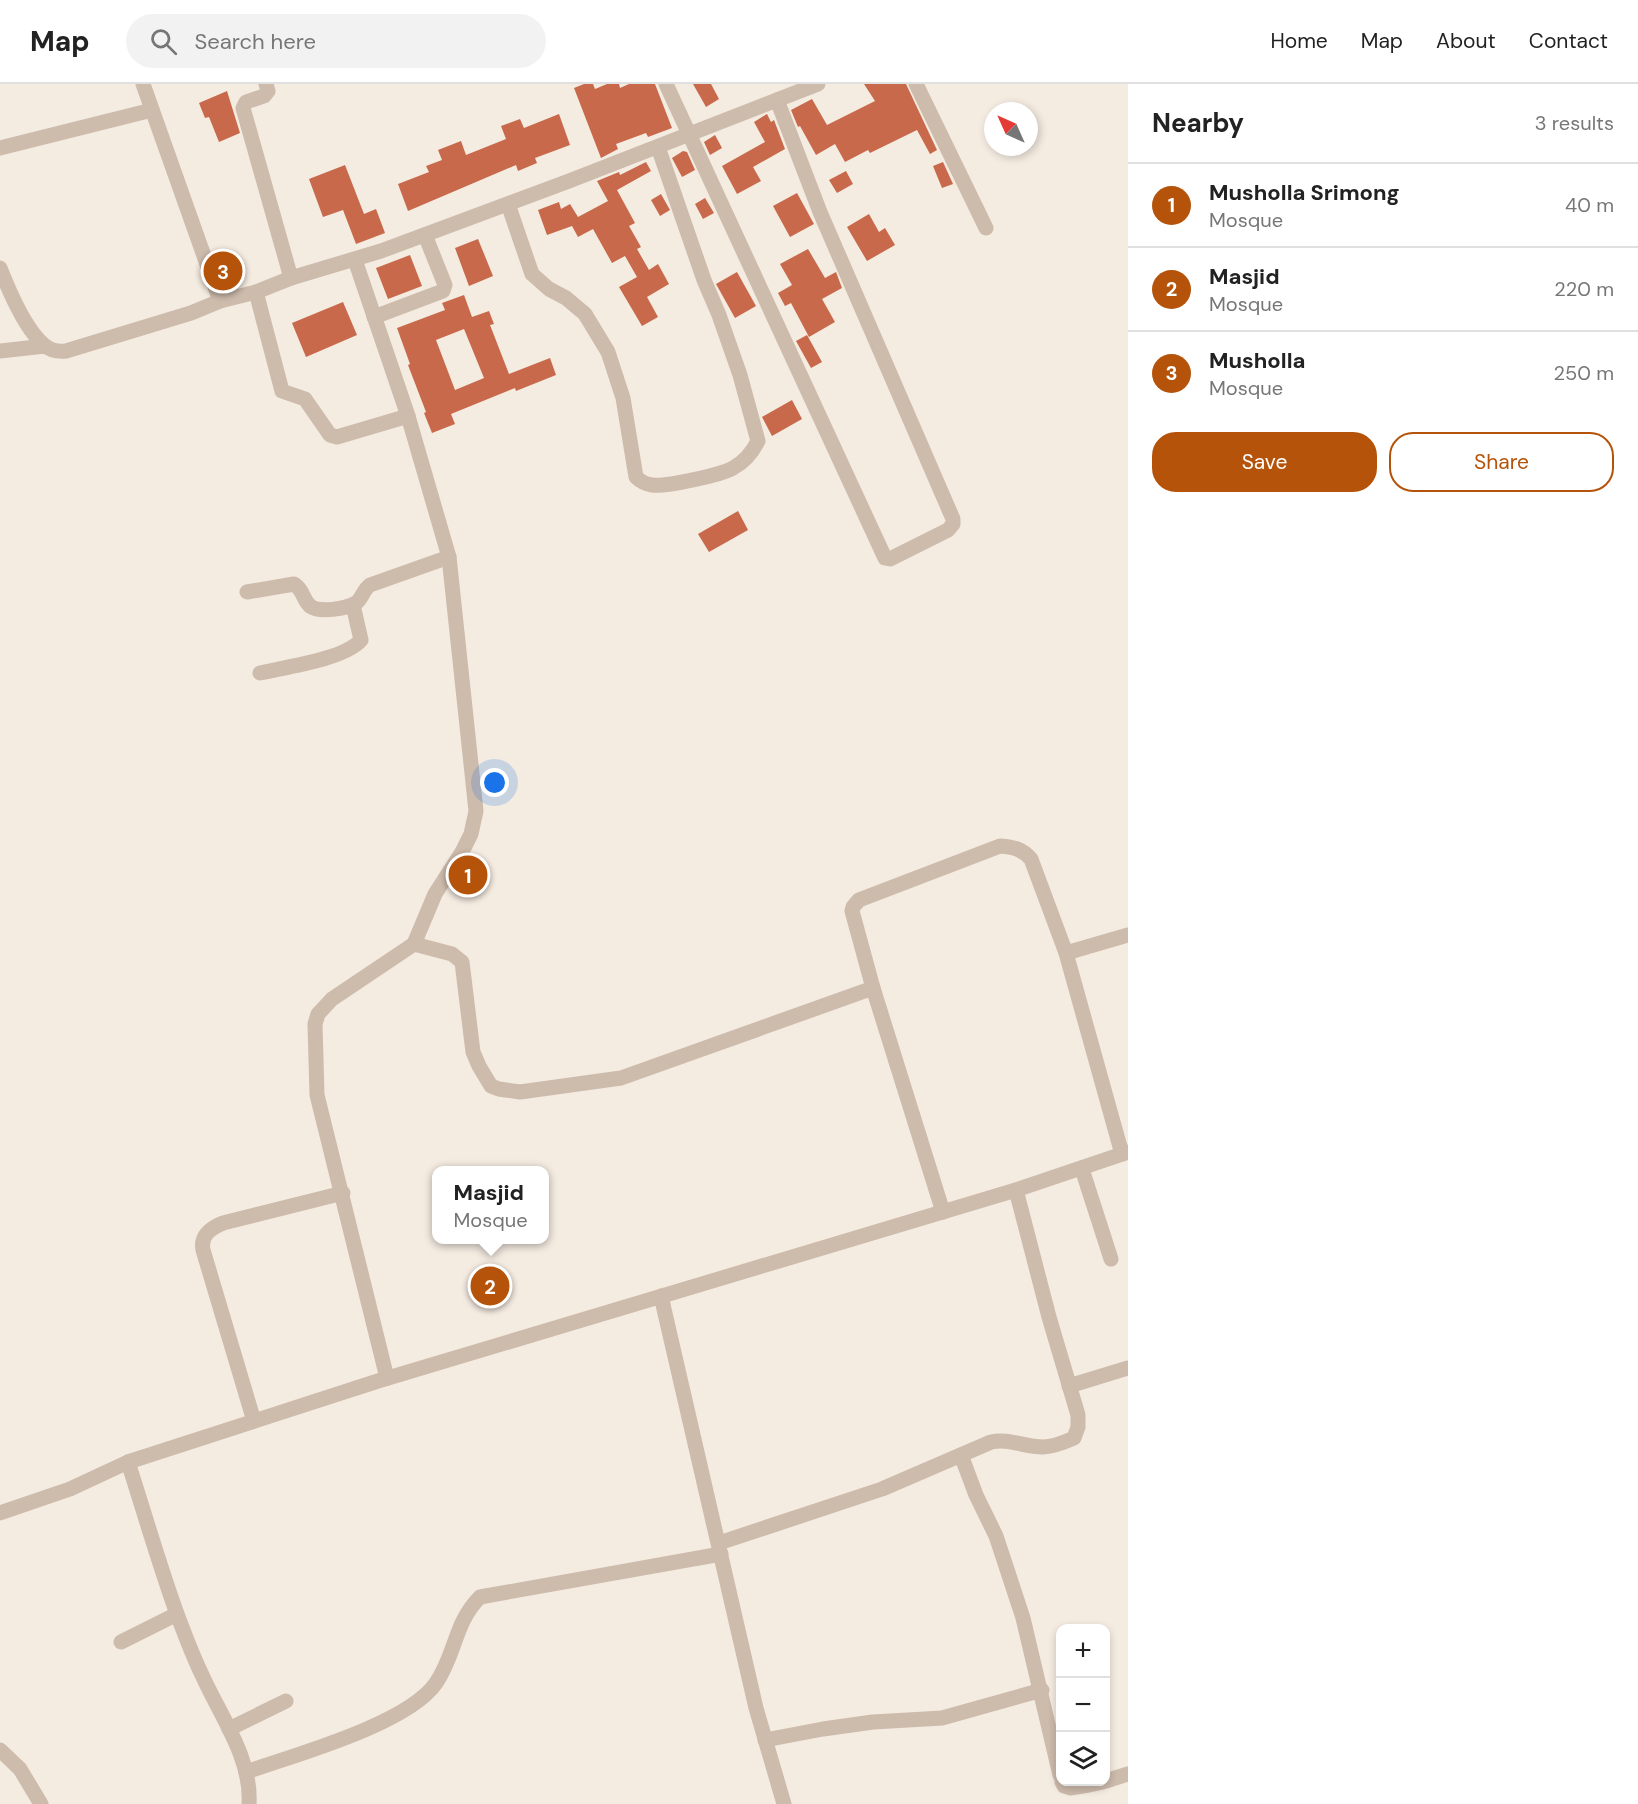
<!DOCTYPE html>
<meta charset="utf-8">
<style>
:root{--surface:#fff;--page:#f2f2f2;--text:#222;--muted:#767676;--line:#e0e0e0;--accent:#b45309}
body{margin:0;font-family:"DM Sans",sans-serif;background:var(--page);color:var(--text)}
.controls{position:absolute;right:18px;bottom:18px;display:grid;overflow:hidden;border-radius:12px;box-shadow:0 3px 9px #0003}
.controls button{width:54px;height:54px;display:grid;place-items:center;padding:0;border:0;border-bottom:2px solid var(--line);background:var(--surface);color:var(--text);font:30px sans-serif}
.compass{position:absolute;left:984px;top:18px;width:54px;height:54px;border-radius:50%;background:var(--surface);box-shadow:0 3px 9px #0003;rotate:315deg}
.you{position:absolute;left:495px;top:699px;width:21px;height:21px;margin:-15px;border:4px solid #fff;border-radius:50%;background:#1a73e8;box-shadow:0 0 0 9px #1a73e833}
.badge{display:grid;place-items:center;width:39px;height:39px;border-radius:50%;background:var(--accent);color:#fff;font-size:20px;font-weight:700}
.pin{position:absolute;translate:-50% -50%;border:3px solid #fff;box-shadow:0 2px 6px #0006}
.popup{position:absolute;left:432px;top:1082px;width:117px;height:78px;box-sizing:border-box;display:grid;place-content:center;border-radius:12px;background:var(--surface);filter:drop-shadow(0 2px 4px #0005);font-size:20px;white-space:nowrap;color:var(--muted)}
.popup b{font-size:22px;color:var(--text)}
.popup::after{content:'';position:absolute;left:50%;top:100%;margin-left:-12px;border:12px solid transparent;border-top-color:var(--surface)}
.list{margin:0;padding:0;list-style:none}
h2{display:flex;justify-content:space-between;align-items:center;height:78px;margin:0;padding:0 24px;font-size:26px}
h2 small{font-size:20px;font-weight:400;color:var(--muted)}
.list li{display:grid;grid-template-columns:39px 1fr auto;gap:18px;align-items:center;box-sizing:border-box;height:84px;padding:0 24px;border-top:2px solid var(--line)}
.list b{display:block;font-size:22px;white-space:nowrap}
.list p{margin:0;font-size:20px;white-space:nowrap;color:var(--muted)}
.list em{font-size:20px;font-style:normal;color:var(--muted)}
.actions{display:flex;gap:12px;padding:18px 24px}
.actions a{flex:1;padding:14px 0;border:2px solid var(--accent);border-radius:24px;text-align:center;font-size:21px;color:var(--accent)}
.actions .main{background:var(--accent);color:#fff}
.icon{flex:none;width:33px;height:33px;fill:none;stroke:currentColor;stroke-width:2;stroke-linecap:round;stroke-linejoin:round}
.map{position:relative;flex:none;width:1128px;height:1720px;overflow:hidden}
header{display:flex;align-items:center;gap:36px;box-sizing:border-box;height:84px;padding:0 30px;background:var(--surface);border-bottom:2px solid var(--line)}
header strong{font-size:28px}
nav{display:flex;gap:33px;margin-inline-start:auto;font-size:21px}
.search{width:420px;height:54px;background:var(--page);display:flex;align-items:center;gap:15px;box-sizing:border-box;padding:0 21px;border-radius:33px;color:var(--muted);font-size:22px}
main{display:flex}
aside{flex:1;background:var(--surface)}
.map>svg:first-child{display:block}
</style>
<header>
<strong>Map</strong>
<div class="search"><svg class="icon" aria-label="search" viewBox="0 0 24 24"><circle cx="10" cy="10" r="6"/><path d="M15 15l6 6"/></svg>Search here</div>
<nav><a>Home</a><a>Map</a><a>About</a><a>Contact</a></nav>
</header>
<main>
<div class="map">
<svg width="1128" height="1720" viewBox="0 0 1128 1720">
<rect width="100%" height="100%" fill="#f4ebe1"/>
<!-- building -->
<g fill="#c8694b" fill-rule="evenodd">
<polygon points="584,0 593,0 595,5 607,0 619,0 620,4 629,0 655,0 672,44 648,53 646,49 616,60 618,65 601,74 574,4"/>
<polygon points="693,0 711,0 719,15 706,23"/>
<polygon points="864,0 906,0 937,66 930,70 917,46 870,69 868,66 845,78 835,60 816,71 800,42 798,43 791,26 812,15 827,41 875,17"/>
<polygon points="227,7 240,49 219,58 209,33 205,34 199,19"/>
<polygon points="559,30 570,61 535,74 537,79 518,87 516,81 408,127 398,100 429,88 426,82 442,76 438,66 461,57 466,71 506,55 501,42 520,35 524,44"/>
<polygon points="767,30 771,38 774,36 785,65 753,83 761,97 737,110 722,82 765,58 754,38"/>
<polygon points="715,51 722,64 710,71 704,58"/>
<polygon points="683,67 687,68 695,86 682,93 672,74"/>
<polygon points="646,78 651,87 617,106 635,139 629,142 641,163 637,165 649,186 658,180 669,200 647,213 658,233 642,242 619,203 637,193 625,172 612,179 593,145 578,153 572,142 547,151 538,126 559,118 561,125 570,120 578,133 608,117 597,97 619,88 620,91"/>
<polygon points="943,78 953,100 942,104 933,82"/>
<polygon points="345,81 364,130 376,125 385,149 356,160 343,126 323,133 309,95"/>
<polygon points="846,87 853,100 837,109 829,96"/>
<polygon points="797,109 814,140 790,153 773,122"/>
<polygon points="661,110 670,126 660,132 651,116"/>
<polygon points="705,114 714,129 703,135 695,120"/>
<polygon points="869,130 879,148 885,144 895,161 867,177 847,143"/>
<polygon points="478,155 493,192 469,202 455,164"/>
<polygon points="808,165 825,194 836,188 842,204 822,215 835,238 809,253 791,219 785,222 778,209 792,201 780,180"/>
<polygon points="410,171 422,202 388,215 376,184"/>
<polygon points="737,188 756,222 735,234 716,200"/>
<path d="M 464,211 L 472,233 L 489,227 L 494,240 L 490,241 L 509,290 L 550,274 L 556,291 L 516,307 L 515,304 L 451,330 L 455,340 L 432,349 L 424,329 L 426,328 L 408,281 L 410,280 L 397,244 L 445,226 L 442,219 ZM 464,245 L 484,294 L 455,306 L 436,256 Z"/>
<polygon points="343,218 357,251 306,273 292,239"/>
<polygon points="807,251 822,278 811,284 796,257"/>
<polygon points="792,316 802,335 772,352 762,333"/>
<polygon points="738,427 748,446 709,468 698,450"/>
</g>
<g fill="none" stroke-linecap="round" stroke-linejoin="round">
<!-- minor -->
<g stroke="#cdbbac" stroke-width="15">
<polyline points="143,0 220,217"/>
<polyline points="266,0 268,7 264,12 246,18 243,24 291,194"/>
<polyline points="666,0 885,474 890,475 948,446 953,440 953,435 820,128 777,16"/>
<polyline points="916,0 986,144"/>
<polyline points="0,64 152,26"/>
<path d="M 508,120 L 532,190 L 549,205 L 566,214 L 585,230 L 608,268 L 623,314 L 636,393 C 641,398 645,400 652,401 C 665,403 721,391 733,384 C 744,378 753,367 758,357 L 740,291 L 719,231 L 704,196 L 658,63"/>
<polyline points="355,176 408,332 449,473 476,727 471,750 462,768 435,810 414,860 332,915 318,930 315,940 317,1011 387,1294"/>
<polyline points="256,208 282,307 305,315 330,351 337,353 408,332"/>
<polyline points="374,233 443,207 445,201 425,151"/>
<polyline points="0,267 45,262"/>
<path d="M 247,508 L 294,500 C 304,506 302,515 310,522 C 319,529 346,525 356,519 C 362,515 363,506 370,501 L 449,473"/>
<path d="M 260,589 C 286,583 345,575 361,556 L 353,521"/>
<path d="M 414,860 L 452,870 L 462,878 L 473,968 L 479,982 L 491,1002 L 499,1005 L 520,1008 L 621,994 L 873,904 L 852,827 L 853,823 L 859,816 L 1000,762 C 1014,763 1022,765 1031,775 L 1066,869 L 1122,1070"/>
<polyline points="1066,869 1128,851"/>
<polyline points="873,904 943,1128"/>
<polyline points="1082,1085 1111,1175"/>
<polyline points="661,1212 756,1624 784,1720"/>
<polyline points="1069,1302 1128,1284"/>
<path d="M 254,1337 L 203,1166 C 200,1151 211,1144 223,1139 L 343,1109"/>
<polyline points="961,1371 976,1411 996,1452 1023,1534 1060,1691"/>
<path d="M 128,1378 C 144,1428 159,1480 177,1530 C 185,1551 193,1573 203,1593 C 221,1633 252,1675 249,1720"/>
<path d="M 719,1459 L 882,1405 L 991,1358 C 1009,1354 1024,1363 1043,1363 C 1054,1363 1065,1358 1074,1354 L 1078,1343 L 1078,1331 L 1049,1233 L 1016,1106"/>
<polyline points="121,1558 177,1530"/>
<polyline points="229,1645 286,1617"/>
<polyline points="765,1656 823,1645 873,1638 942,1634 1042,1606"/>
<polyline points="0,1666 20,1685 41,1720"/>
<path d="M 246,1688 C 295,1671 408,1640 436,1599 C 456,1570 454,1539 480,1513 L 721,1470"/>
<polyline points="1106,1697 1128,1690"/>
<polyline points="1062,1698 1064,1702 1070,1704 1089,1701 1103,1698"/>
</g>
<!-- tertiary -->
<g stroke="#cdbbac" stroke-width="15">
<path d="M 0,184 C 9,207 25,245 44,261 C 51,267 58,268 66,267 L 191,229 L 220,217 L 256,208 L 291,194 L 381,167 L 569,97 L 818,0"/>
<polyline points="0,1429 70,1405 128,1378 378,1297 1016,1106 1128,1068"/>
</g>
</g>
</svg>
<div class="controls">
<button>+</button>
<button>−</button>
<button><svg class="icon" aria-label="layers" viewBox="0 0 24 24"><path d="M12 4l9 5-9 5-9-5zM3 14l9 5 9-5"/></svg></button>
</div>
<svg class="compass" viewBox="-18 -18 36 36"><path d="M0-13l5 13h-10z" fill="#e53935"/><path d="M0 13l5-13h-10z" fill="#767676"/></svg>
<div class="you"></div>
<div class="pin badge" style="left:468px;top:791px">1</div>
<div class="pin badge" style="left:490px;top:1202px">2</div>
<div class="popup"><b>Masjid</b>Mosque</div>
<div class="pin badge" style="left:223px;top:187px">3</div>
</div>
<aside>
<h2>Nearby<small>3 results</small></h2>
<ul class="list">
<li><span class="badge">1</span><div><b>Musholla Srimong</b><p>Mosque</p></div><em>40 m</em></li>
<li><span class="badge">2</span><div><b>Masjid</b><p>Mosque</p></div><em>220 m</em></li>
<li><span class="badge">3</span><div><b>Musholla</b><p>Mosque</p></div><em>250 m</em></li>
</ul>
<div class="actions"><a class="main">Save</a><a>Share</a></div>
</aside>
</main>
